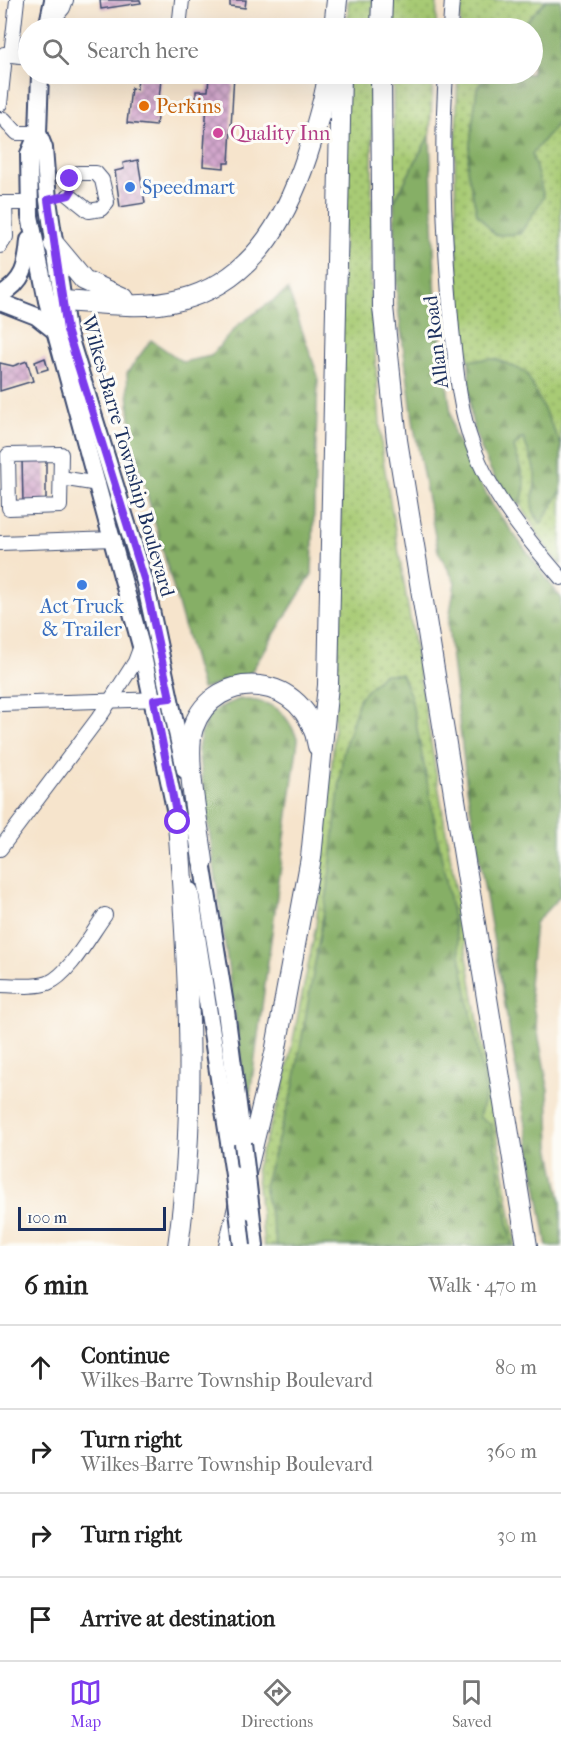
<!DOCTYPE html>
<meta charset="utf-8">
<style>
:root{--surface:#fff;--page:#f6f6f6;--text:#222;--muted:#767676;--line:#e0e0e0;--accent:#7c3aed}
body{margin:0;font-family:"IM FELL French Canon",serif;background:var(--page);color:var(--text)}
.scale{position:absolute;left:18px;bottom:15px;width:148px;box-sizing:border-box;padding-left:6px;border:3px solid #1b2f5e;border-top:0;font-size:16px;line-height:21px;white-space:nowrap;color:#1b2f5e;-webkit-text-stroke:4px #fdfcf7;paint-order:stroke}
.stop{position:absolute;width:18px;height:18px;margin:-14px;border:4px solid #7c3aed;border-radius:50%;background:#fff}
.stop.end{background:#7c3aed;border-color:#fff;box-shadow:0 2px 6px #0008}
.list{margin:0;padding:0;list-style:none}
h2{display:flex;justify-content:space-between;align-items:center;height:78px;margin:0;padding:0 24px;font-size:26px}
h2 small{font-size:20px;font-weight:400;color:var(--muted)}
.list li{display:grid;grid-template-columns:39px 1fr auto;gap:18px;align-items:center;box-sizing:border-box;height:84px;padding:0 24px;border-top:2px solid var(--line)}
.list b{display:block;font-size:22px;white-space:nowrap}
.list p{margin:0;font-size:20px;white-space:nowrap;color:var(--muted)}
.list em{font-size:20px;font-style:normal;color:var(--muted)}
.icon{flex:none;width:33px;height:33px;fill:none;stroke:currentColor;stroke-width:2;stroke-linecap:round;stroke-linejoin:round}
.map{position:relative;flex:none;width:561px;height:1246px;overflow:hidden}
.search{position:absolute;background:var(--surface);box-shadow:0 6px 24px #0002;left:18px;right:18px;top:18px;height:66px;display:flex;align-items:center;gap:15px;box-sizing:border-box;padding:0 21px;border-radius:33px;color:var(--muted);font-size:22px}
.sheet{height:414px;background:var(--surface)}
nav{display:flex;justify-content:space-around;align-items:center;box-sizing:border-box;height:84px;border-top:2px solid var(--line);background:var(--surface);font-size:16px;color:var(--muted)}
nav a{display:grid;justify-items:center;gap:3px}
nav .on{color:var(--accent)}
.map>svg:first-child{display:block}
</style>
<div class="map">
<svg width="561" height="1246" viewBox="0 0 561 1246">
<defs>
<pattern id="grass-dots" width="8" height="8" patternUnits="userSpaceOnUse" patternTransform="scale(1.5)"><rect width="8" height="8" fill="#a8cb74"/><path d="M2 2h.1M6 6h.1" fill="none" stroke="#88a562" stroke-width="1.8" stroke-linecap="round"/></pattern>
<pattern id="forest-firs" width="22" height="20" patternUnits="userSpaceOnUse" patternTransform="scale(1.5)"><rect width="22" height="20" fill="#86af66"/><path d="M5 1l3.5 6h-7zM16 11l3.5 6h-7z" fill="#6d8f57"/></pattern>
<pattern id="building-cross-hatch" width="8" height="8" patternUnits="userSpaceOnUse" patternTransform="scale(1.5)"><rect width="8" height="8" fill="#d3a7cc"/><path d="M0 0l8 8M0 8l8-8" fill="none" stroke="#aa88a9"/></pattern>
</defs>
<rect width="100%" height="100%" fill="#fdfcf7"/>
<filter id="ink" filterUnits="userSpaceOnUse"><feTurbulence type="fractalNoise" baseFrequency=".0167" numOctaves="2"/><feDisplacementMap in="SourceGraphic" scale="12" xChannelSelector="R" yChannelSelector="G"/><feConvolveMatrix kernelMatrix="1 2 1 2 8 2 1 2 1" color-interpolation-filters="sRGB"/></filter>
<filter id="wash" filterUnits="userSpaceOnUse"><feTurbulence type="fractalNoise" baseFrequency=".008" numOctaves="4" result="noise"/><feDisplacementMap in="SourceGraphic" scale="24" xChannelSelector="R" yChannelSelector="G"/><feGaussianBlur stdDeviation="1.35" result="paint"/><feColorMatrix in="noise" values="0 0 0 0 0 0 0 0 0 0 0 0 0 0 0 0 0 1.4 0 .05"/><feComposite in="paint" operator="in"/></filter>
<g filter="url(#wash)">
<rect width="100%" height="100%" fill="#f6e4cc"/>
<!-- grass -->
<g fill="url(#grass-dots)" stroke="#627d69" stroke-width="1.5">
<rect x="348" y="0" width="25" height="28"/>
<polygon points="392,0 437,0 436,28 393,28"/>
<polygon points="461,0 561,0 561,564 551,555 515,496 478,423 458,287 455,169 458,74 532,74 532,28 460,28"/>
<polygon points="347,74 373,74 371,299 382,453 516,1246 264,1246 256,1167 283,1089 316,926 333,750 341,579 340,381"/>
<polygon points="393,74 433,74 430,134 394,202"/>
</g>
<!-- forest -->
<g fill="url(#forest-firs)" stroke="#506f62" stroke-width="1.5">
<polygon points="546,0 561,0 561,119 532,154 544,197 520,234 495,235 477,214 467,169 477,88 487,74 532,74 532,28 520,28"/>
<polygon points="430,134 436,305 454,434 493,506 561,598 561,895 535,923 529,984 548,1087 550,1146 561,1202 561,1246 547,1246 467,788 448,626 455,582 438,551 414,427 397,300 394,202"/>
<polygon points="288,290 318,376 312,574 249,675 202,689 131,438 127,373 151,340 183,362 211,356 238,325"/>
<path d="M 496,359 L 526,372 L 561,445 L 561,491 L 541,524 C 525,507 537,494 535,474 C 534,463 527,449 523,438 L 514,447 L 525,484 L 521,506 C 498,498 478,444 472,421 C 468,402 470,380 469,360 Z"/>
<polygon points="383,674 401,674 411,697 486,1092 479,1117 491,1124 512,1246 277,1246 264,1186 293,1089 328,888 343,753 360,697"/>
<path d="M 240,699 C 273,701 285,709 298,740 L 248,1110 L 198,750 C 203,716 209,710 240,699 Z"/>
</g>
<g id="blocks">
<!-- building -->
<g fill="url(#building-cross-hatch)">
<polygon points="100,0 140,0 141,3 101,9"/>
<polygon points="230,0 246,0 245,8 230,6"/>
<polygon points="209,74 234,74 229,163 224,163 224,168 203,166 207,102 196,102 196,91 208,91"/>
<polygon points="138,77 161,80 156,126 127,123 131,88 137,89"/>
<polygon points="138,160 145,203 120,207 115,171 124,169 123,163"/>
<polygon points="45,358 48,369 38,372 35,362"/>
<polygon points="27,361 33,381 0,391 0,363 13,366"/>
<polygon points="46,457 46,502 23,503 22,458"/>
</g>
</g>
</g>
<g filter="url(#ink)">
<use href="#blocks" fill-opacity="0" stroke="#3c4a6e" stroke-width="1.5"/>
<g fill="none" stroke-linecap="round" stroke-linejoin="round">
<!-- minor casing -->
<g stroke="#3c4a6e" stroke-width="16">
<g id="minor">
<polyline points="47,27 63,8 66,0"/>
<polyline points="179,28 182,0"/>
<polyline points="450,28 452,0"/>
<polyline points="4,54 28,57"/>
<polyline points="11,55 17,0"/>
<polyline points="0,59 4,66 0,104"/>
<path d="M 446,74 C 440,159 444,243 452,329 C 456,367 459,409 473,446 C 490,494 528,540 561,578"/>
<polyline points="4,119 17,133 38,133"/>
<polyline points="68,177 78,173 96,173 102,180 107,202 101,209 89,211 69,195"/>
<polyline points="0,203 30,203"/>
<polyline points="0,246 6,237 5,203"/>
<polygon points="61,454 60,506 9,508 8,455"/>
<polyline points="61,478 98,484"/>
<polyline points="0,543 114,539"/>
<polyline points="0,704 163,699"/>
<polyline points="0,849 103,712 135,662 141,646"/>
<path d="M 0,985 C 14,985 34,988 48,983 C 69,975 91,934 105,915"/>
</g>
</g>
<!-- major casing -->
<g stroke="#3c4a6e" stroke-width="20">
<g id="major">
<polyline points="47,28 53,0"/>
<polyline points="40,74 38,133 29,154 30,216 47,301 141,646 180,833"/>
<polyline points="38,133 44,148 48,200 67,330 145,582 185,770"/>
<path d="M 0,295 C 24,282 27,266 29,240"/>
<polyline points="0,302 36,316 55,331"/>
<polyline points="200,849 226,1011 243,1143"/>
<polyline points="190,891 234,1175"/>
<polyline points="251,1211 255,1246"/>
</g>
</g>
<!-- highway casing -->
<g stroke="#3c4a6e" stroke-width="22">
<g id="highway">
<polyline points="334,28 337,0"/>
<polyline points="381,28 382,0"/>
<polyline points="381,74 383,307 397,440 527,1246"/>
<polyline points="54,244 84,280 124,298"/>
<path d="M 63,301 C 102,303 142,310 180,300 C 258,280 291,210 312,140 C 318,118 326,96 328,74"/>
<path d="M 203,861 C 199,829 184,756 193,728 C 215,665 307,673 318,746"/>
<polyline points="246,1173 275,1053 311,858 328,685 341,74"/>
<path d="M 178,1246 C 198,1105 188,963 178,822"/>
<polyline points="229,1246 238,1207"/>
</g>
</g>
<!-- minor -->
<use href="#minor" stroke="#fff" stroke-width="14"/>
<!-- major -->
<use href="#major" stroke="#fff" stroke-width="16"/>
<!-- highway -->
<use href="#highway" stroke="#fff" stroke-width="20"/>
<!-- major-bridge casing -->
<g stroke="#3c4a6e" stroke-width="20" stroke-linecap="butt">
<g id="major-bridge">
<polyline points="243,1143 251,1211"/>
<polyline points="234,1175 242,1246"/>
</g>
</g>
<!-- major-bridge -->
<use href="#major-bridge" stroke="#fff" stroke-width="16"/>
</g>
</g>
<g fill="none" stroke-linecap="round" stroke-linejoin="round" filter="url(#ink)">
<!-- route -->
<polyline stroke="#7c3aed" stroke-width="8" points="70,179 72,190 69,195 48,200 67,330 145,582 170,698 154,700 178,822"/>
</g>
<!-- markers -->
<circle fill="#e8710a" stroke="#fdfcf7" stroke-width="2" cx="144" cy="106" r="6"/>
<circle fill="#d1479c" stroke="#fdfcf7" stroke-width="2" cx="218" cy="133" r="6"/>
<g fill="#3f7fe0" stroke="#fdfcf7" stroke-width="2">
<circle cx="130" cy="187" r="6"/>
<circle cx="82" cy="585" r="6"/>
</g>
<g text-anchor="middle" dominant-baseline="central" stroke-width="6" stroke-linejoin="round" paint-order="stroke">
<!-- food labels -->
<g font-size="20" fill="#c56008" stroke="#fdfcf7" text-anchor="start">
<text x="156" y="106">Perkins</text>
</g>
<!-- hotel labels -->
<g font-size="20" fill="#b23c85" stroke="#fdfcf7" text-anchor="start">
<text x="230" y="133">Quality Inn</text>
</g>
<!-- shop labels -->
<g font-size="20" fill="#366cbe" stroke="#fdfcf7" text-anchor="start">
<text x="142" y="187">Speedmart</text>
<text x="82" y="606" text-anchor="middle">Act Truck<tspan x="82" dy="23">&amp; Trailer</tspan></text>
</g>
<!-- street labels -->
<g font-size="20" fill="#1b2f5e" stroke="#fdfcf7">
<text transform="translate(436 342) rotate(-97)">Allan Road</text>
<text transform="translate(128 456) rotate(74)">Wilkes-Barre Township Boulevard</text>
</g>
</g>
</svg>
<div class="scale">100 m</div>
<div class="stop" style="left:178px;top:822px"></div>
<div class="stop end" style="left:70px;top:179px"></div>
<div class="search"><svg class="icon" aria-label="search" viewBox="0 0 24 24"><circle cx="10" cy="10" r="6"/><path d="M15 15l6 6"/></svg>Search here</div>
</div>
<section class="sheet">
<h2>6 min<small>Walk · 470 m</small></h2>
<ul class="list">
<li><svg class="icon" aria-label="ahead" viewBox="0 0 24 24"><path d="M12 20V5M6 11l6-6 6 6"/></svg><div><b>Continue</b><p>Wilkes-Barre Township Boulevard</p></div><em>80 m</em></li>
<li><svg class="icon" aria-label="right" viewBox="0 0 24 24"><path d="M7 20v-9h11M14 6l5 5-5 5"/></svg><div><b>Turn right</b><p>Wilkes-Barre Township Boulevard</p></div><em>360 m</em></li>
<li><svg class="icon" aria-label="right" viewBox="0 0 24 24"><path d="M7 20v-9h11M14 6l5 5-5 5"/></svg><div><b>Turn right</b></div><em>30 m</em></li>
<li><svg class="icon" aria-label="arrive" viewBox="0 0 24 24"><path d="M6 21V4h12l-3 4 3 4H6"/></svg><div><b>Arrive at destination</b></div></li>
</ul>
</section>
<nav>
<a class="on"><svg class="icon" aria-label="map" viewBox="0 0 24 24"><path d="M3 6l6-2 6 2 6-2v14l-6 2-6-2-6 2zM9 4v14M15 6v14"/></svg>Map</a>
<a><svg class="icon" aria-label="directions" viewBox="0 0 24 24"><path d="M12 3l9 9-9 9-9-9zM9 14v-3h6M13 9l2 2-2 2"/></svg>Directions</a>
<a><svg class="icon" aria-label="saved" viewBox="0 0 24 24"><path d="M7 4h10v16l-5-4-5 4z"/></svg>Saved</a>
</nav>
